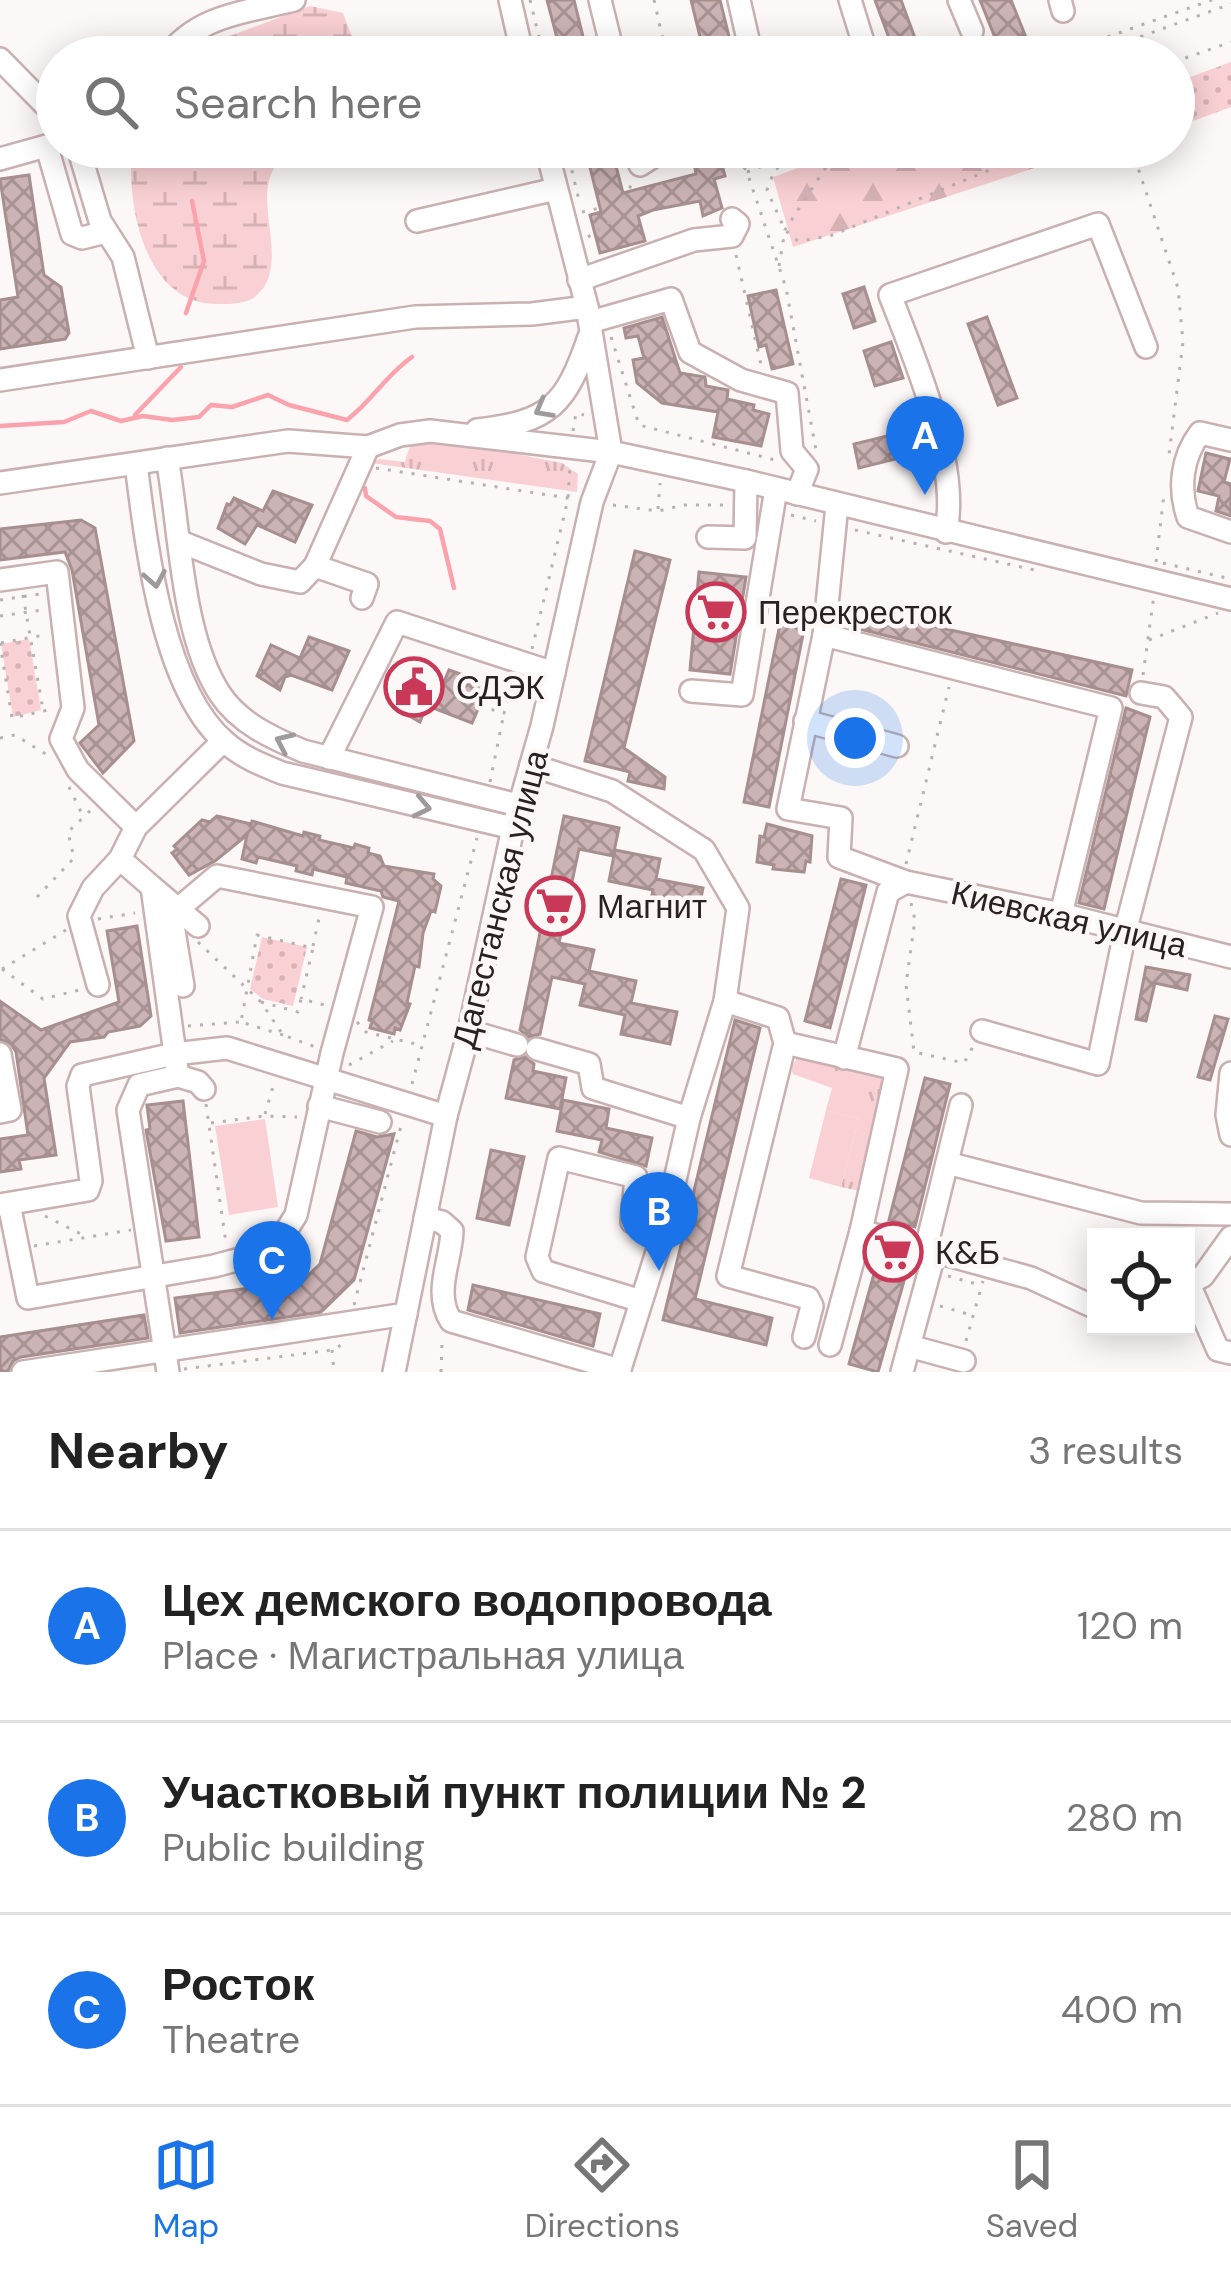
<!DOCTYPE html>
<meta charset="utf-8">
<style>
:root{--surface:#fff;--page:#f2f2f2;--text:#222;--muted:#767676;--line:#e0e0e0;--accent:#1a73e8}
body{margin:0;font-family:"DM Sans",sans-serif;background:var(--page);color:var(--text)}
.controls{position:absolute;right:36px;bottom:36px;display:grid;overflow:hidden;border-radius:0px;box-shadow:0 6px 30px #0003}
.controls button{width:108px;height:108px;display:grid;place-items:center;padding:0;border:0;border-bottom:3px solid var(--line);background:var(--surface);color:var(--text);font:60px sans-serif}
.you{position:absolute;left:855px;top:738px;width:42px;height:42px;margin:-30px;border:9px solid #fff;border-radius:50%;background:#1a73e8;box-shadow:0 0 0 18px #1a73e833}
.badge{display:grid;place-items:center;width:78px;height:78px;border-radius:50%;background:var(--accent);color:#fff;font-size:39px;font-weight:700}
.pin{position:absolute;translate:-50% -99px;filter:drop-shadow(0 3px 6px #0008)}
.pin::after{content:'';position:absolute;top:63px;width:42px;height:36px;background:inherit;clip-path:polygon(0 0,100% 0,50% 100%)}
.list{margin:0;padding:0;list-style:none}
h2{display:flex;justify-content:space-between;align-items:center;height:156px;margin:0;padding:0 48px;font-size:51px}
h2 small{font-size:39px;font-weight:400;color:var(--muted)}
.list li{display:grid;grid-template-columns:78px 1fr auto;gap:36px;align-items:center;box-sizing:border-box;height:192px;padding:0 48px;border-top:3px solid var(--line)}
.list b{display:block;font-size:45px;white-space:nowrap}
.list p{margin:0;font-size:39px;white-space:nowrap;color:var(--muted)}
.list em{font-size:39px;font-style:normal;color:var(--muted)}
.icon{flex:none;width:66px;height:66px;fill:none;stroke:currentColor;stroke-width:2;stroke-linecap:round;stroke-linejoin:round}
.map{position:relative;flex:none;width:1231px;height:1372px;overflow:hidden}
.search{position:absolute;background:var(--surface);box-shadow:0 6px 30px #0003;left:36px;right:36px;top:36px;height:132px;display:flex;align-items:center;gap:30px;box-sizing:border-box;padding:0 42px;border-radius:66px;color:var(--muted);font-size:45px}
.sheet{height:732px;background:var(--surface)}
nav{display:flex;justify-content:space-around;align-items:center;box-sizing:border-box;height:168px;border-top:3px solid var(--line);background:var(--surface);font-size:33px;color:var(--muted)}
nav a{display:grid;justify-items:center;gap:6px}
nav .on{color:var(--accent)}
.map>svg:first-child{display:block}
</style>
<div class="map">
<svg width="1231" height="1372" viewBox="0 0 1231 1372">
<defs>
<pattern id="grass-tufts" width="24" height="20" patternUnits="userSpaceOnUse" patternTransform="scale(3)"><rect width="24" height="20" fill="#f9d0d3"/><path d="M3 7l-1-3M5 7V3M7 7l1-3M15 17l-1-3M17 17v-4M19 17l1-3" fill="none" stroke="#d6b2b5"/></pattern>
<pattern id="forest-firs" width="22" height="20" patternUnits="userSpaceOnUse" patternTransform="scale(3)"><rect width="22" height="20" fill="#f9d0d3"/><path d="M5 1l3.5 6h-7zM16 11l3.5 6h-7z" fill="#d6b2b5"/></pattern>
<pattern id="wetland-marsh" width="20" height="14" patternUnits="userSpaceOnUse" patternTransform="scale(3)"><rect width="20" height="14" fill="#f9d0d3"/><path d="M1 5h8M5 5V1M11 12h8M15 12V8" fill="none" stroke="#d6b2b5"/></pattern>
<pattern id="park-dots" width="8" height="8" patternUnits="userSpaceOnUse" patternTransform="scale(3)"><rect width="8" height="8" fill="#f9d0d3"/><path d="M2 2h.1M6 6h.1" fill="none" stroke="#d6b2b5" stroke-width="1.8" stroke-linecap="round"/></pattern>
<pattern id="building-cross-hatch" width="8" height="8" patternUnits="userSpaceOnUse" patternTransform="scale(3)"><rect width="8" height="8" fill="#ccb3b5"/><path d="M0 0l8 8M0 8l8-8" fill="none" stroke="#a69193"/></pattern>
</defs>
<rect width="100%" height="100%" fill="#fdf8f8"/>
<!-- grass -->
<g fill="url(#grass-tufts)">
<path d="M 427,437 L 562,463 L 578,474 L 577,492 L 371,463 L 379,459 L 405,462 C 409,448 411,438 427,437 Z"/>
<polygon points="797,1058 893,1080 864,1192 841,1187 859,1119 826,1110 832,1088 793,1074 791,1068"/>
</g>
<!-- forest -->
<polygon fill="url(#forest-firs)" points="856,147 1099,147 793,247 773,177"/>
<!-- wetland -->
<g fill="url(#wetland-marsh)">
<polygon points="310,6 343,13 356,47 351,57 195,57 227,37"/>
<path d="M 132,147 L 285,147 C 280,158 272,169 269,181 C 260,216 288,269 256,296 C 246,304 232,304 220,304 C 145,307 126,206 132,147 Z"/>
</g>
<!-- park -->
<g fill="url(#park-dots)">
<polygon points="1231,62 1231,107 1182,125 1174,103 1174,83"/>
<polygon points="29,639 41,710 13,717 1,644"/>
<polygon points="262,937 307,947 293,1006 263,999 250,989"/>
</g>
<!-- garden -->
<g fill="#f9d0d3">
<polygon points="826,1110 859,1119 841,1187 809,1178"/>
<polygon points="265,1119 278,1207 229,1215 215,1126"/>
</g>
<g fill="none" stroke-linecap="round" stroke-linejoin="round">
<!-- stream -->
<g stroke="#faa3ac" stroke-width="4.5">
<polyline points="186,313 204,261 192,201"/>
<polyline points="135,415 181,367"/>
<path d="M 0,426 L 64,422 L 91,411 L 121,421 L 143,416 L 172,420 L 199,417 L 211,405 L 232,407 L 268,395 L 289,405 L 347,420 C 372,401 386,375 412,357"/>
<polyline points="365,488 366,496 396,517 430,521 440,529 454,588"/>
</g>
</g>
<!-- building -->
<g fill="url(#building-cross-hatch)" stroke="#a78f90" stroke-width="3">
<polygon points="547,0 574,0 588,57 562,57"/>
<polygon points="691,0 720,0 734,57 705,57"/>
<polygon points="875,0 901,0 922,57 896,57"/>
<polygon points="980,0 1011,0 1025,35 998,45"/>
<polygon points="585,147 611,147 623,193 696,174 694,163 720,157 725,176 714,179 722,208 703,216 700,201 653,210 638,216 645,241 600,253 590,215 601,212"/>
<polygon points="29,175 44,275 61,287 69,333 65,339 0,349 0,300 18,297 0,179"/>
<polygon points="864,287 875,321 854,328 843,294"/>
<polygon points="776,290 793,364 772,369 766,345 759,347 748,296"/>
<polygon points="662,317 680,373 705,377 706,386 728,390 727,399 754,405 753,410 769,414 761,446 713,437 718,412 662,403 637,383 633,360 644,358 638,336 626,338 624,328"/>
<polygon points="987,317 1017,398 998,405 968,324"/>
<polygon points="891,342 903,378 875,386 864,351"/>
<polygon points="899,433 904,457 859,468 854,444"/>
<polygon points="1206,453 1230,459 1224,482 1231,484 1231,516 1216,511 1219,496 1198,491"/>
<polygon points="273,491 312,505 295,542 257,525 245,544 218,528 227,504 230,505 234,498 263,511"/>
<polygon points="81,520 95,528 134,741 103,773 80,743 99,725 72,570 65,552 0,560 0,529"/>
<polygon points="635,551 670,560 624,748 665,777 664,789 628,781 630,772 585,761"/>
<polygon points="699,572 746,577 730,674 690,670"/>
<polygon points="842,606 1132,670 1126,696 840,624"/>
<polygon points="783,609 807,614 769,807 744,802"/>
<polygon points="309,637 349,651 332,690 291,675 285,677 280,690 257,676 271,645 300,658"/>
<polygon points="449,670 489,684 472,723 431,707 430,711 425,709 420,722 397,709 410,678 440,691"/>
<polygon points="1126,708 1150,717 1104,909 1079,903"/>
<polygon points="217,816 251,824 252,821 303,836 304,832 320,836 319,840 354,848 355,844 369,848 368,853 380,856 384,866 434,874 433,879 441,886 435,912 431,911 423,933 419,967 415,966 407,1003 410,1004 400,1030 395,1028 394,1034 370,1028 372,1021 369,1020 399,901 383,897 381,891 346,883 347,877 313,869 312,875 296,871 297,866 258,857 256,863 242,859 247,835 215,861 189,875 172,853 177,849 174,846 202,820 210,822"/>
<polygon points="564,816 619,828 613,856 579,849 559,943 594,950 589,971 636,981 631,1003 677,1012 670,1044 621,1034 625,1015 580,1005 585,984 552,977 540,1034 529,1037 520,1030"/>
<polygon points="767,824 812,836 810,862 806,861 804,872 773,869 774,865 757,862 760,836 764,837"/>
<polygon points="615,850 660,859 656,879 703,888 697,918 649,909 653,890 609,881"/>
<polygon points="841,879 866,885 830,1028 805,1021"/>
<polygon points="137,926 151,1016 140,1026 108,1032 104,1037 70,1042 44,1078 56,1155 19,1160 21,1169 0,1172 0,1139 28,1135 16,1052 11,1044 0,1039 0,1001 41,1030 119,1002 107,931"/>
<polygon points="1146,967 1190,975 1187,990 1155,983 1146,1021 1136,1019"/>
<polygon points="1215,1016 1228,1019 1210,1080 1198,1077"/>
<polygon points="735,1020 760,1028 695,1299 772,1318 766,1345 663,1320"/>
<polygon points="525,1057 534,1064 533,1071 566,1078 560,1109 506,1098 514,1060"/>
<polygon points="925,1078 950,1084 915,1227 889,1220"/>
<polygon points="563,1100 609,1109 606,1128 652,1138 646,1166 599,1152 602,1140 557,1131"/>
<polygon points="183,1101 199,1237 166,1241 146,1130 150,1129 147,1105"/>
<polygon points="356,1131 377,1137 394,1134 354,1280 321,1312 180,1333 175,1298 302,1281 320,1264"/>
<polygon points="491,1150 524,1157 509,1225 477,1218"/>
<polygon points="880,1252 910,1260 878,1372 849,1364"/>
<polygon points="473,1285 600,1314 593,1346 468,1310"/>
<polygon points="144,1315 148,1338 21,1357 13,1361 8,1371 0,1372 0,1337"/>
</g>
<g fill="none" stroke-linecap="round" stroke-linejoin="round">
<!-- minor casing -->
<g stroke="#c9b0b1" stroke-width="26">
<g id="minor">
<polyline points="510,0 523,57"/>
<polyline points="600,0 614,57"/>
<polyline points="739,0 752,57"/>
<polyline points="959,0 972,31"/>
<polyline points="1060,0 1063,11"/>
<path d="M 167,57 C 197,15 247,12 294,0"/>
<polyline points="830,57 864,45 850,0"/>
<polyline points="0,59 57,117"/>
<polyline points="47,147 72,234 82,238 106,232"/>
<polyline points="78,147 100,221 123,257 148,358"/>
<polyline points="636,147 640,165 668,147"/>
<polyline points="0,159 57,143"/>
<polyline points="417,221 556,189"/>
<polyline points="579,280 694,240 732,236 738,224 732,219"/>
<polyline points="590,322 671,299 690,352 741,380 787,393 792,451 807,469 797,494"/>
<polyline points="0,380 415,317 532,314 587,307"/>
<path d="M 477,430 C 551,422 566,404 589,337"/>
<path d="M 1231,440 L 1200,433 C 1182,457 1178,488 1188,517 L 1231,532"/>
<path d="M 167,458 C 180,528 181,635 220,694 C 239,723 272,738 303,751 L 518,805"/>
<path d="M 136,464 C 146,542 162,689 225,742 C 242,757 262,765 282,773 L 513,828"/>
<polyline points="0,483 288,441 368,447 400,435 430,431 611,452 746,481 1231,599"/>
<polyline points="837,505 824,635 788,809 841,818 839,857 906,882 1061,914 1231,957"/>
<path d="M 946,532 C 960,463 915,360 890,295 L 1098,224 L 1146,347"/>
<polyline points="708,537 745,538 746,481"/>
<polyline points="181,542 261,574 300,582 315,566 368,447"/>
<polyline points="315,566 367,584 362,598"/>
<polyline points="0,580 57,572 73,708 61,739 78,770 136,827"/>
<polyline points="824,635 1111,708 1061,914"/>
<polyline points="691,691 742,695 776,489"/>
<polyline points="805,721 897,746"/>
<polyline points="329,758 397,622 554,673"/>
<polyline points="531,765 612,791 704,850 738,908 725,1001 689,1118 663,1233 619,1372"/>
<polyline points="120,859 152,887 178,1076 139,1085 128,1110 168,1372"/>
<polyline points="155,905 173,925 183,986"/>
<polyline points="178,909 198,926"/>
<polyline points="98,985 79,916 93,888 120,859 136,827 223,741"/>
<polyline points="725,1001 778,1018 785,1043 728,1276 808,1298 812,1306 804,1337"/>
<polyline points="469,1031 517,1045"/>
<polyline points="982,1031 1098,1064 1125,932 1181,717 1164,697 1141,693"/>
<polyline points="785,1043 897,1069 861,1231 830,1345"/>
<polyline points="537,1049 589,1064 593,1088 689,1118"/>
<polyline points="0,1054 10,1110 0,1112"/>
<polyline points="844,1058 888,892 906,882"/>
<polyline points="1231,1073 1227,1115 1231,1135"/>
<polyline points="178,1076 198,1082 204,1089"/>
<polyline points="319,1106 380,1122"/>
<polyline points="947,1163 1141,1213 1231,1214"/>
<polyline points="9,1204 28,1298 214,1266 274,1250 296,1215 332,1053 372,907 217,876 178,909 152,887"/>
<polyline points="0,1205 88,1190 91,1181 78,1086 82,1075 174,1054 227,1048 446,1116"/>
<path d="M 425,1218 L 442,1222 L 452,1231 C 451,1262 433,1292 451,1321 L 620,1370"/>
<polyline points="861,1231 1031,1278 1096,1308"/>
<polyline points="926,1248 961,1105"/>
<polyline points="1189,1284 1218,1350 1231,1353"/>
<polyline points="1186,1285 1203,1276 1231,1237"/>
<polyline points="641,1301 543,1271 537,1257 559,1158 636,1177 632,1222 663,1233"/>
<polyline points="909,1346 964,1361"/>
<polyline points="23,1372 406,1314"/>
<polyline points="394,1372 446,1116 469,1031 513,828 542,726 592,502 611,452 587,307 546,147"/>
<polyline points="902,1372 935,1251"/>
</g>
</g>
<!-- path -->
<g stroke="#b7b1b1" stroke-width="3" stroke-dasharray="3 9" stroke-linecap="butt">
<polyline points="530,0 544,57"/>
<polyline points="654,0 667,57"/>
<polyline points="1051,57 1212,0"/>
<polyline points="1084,57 1231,4"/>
<polyline points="1174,62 1231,42"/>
<polyline points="566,147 579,200"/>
<polyline points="731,147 747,172 786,288 816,450"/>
<polyline points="835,147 775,169 767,190 785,230 798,241 830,236 1045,147"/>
<polyline points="1131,147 1178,288 1183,342 1169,455"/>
<polyline points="747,172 812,147"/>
<polyline points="624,199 632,183"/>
<polyline points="582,212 600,208"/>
<polyline points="588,237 611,221"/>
<polyline points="736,255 762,369"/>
<polyline points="779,266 785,230 839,147"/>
<polyline points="611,337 639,425 779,461"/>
<polyline points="573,431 576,413 584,415"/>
<polyline points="376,468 574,499"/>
<polyline points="613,505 658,511 684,505 728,505"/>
<polyline points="658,509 660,483"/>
<polyline points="791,515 816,521"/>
<polyline points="855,530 1039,571"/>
<polyline points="1156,562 1164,494"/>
<polyline points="1163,563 1231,579"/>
<polyline points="23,595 43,710"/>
<polyline points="0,600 40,594"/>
<polyline points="0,616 42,610"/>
<polyline points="1149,640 1218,613"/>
<polyline points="0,643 12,718 53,709"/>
<polyline points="1,643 44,635"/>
<polyline points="532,649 568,499 570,464"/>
<polyline points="1143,675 1154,595"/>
<polyline points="482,689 507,696"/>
<polyline points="480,706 504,713 513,680"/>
<polyline points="0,738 15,735 52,758"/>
<polyline points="490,782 504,713"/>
<polyline points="69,787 83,816"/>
<polyline points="906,864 949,687"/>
<polyline points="37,897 74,858 68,832 94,807"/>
<polyline points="911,903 915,920 906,984 914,1052 964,1063 975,1043"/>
<polyline points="98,919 135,913"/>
<polyline points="198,942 261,1002 283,1035 318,1048"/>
<polyline points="313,946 320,914"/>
<polyline points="2,969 66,930"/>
<polyline points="2,969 43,999 83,989"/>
<polyline points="261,1002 298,1012 301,999 329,1006"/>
<polyline points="357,1022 366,1032 420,1045"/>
<polyline points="188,1026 239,1022"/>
<polyline points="283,1035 241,1022 257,935 313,948 301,999"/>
<polyline points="349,1065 393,1041"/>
<polyline points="412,1084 477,838"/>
<polyline points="206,1104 226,1243"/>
<polyline points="265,1114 274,1083"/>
<polyline points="211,1123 264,1116 297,1117"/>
<polyline points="45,1216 85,1236"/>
<polyline points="34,1246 131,1230"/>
<polyline points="948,1276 980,1285"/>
<polyline points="354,1305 402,1122"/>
<polyline points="940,1306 971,1315"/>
<polyline points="966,1341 983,1281"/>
<polyline points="332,1350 334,1372"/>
<polyline points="184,1369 332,1350 345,1343"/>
<polyline points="441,1372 442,1343"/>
</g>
<!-- minor -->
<use href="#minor" stroke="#fff" stroke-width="21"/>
</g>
<!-- one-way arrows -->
<defs><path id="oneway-chevron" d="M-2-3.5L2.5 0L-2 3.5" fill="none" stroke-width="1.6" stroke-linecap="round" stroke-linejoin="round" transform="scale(3)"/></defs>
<g stroke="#9f9b9c">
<use href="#oneway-chevron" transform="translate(543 409) rotate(151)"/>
<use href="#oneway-chevron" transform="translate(155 579) rotate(80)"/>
<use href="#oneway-chevron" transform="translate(284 742) rotate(-156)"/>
<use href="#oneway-chevron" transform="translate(422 807) rotate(12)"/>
</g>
<!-- icons -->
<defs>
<g id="supermarket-ring" transform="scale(3)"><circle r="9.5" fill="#fdf8f8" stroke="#c93957" stroke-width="1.5"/><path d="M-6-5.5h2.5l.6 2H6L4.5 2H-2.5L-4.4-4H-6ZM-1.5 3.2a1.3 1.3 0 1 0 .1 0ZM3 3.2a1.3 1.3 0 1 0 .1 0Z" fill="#c93957"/></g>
<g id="civic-ring" transform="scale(3)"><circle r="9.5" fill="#fdf8f8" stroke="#c93957" stroke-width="1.5"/><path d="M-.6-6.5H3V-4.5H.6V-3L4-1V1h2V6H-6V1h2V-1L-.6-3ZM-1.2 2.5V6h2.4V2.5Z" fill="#c93957"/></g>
</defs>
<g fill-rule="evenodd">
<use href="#supermarket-ring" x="716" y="612"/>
<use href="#civic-ring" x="414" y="687"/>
<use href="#supermarket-ring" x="555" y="906"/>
<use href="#supermarket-ring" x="893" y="1252"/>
</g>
<g text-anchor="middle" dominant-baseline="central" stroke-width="9" stroke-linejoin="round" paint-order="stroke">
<!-- poi labels -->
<g font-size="33" fill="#2a2122" stroke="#fdf8f8" text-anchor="start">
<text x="758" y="612">Перекресток</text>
<text x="456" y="687">СДЭК</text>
<text x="597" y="906">Магнит</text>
<text x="935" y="1252">К&amp;Б</text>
</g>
<!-- street labels -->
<g font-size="33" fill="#2a2122" stroke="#fdf8f8">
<text transform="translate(500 899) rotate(-76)">Дагестанская улица</text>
<text transform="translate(1069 919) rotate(13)">Киевская улица</text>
</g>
</g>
</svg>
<div class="controls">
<button><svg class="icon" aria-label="locate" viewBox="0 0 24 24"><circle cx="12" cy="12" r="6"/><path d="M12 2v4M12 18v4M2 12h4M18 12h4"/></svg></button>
</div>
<div class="you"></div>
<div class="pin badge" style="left:925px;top:495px">A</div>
<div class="pin badge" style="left:659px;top:1271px">B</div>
<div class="pin badge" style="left:272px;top:1320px">C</div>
<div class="search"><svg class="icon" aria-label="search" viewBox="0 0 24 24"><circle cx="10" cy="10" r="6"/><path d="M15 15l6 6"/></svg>Search here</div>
</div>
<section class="sheet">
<h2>Nearby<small>3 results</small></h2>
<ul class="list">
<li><span class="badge">A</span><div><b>Цех демского водопровода</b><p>Place · Магистральная улица</p></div><em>120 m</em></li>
<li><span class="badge">B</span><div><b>Участковый пункт полиции № 2</b><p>Public building</p></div><em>280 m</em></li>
<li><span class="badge">C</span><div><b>Росток</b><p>Theatre</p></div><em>400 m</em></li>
</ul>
</section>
<nav>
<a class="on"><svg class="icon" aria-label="map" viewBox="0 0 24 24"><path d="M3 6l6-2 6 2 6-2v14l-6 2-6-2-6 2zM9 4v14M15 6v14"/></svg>Map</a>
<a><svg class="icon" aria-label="directions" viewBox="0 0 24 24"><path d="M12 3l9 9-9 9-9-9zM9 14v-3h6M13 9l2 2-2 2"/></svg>Directions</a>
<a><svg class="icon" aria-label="saved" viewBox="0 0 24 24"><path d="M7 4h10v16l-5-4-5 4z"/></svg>Saved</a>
</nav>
